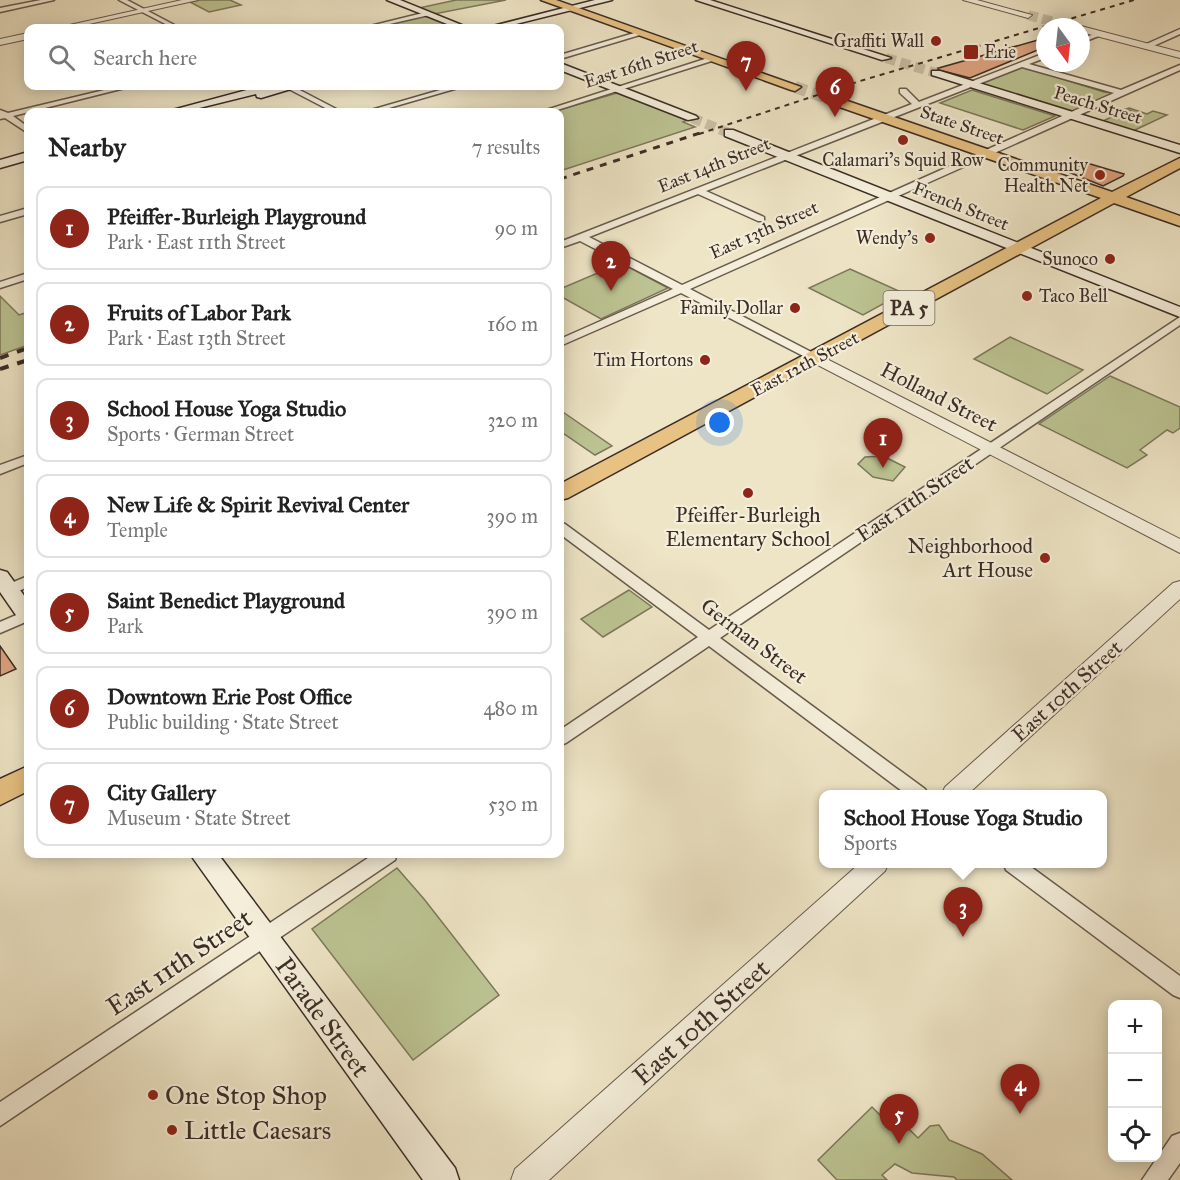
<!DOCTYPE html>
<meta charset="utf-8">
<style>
:root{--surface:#fff;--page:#f6f6f6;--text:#222;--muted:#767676;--line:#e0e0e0;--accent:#8f2418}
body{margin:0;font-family:"IM FELL Great Primer",serif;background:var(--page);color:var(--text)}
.controls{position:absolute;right:18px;bottom:18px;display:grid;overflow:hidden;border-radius:12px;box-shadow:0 3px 15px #0003}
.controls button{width:54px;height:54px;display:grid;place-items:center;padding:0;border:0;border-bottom:2px solid var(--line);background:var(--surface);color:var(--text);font:30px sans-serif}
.compass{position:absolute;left:1036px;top:18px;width:54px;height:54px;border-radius:50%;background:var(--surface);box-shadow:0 3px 15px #0003;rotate:165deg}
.you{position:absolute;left:720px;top:423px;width:21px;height:21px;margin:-15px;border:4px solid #fff;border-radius:50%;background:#1a73e8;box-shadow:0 0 0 9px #1a73e833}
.badge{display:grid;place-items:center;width:39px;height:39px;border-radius:50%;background:var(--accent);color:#fff;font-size:20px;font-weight:700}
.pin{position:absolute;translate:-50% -50px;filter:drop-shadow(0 2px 3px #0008)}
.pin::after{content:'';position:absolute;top:32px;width:21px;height:18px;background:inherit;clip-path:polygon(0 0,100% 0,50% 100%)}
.popup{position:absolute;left:819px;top:790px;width:288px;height:78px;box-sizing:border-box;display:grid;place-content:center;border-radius:12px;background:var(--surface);filter:drop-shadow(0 2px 4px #0005);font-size:20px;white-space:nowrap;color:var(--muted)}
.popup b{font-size:22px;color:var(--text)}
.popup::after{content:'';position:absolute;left:50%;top:100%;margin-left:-12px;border:12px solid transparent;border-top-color:var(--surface)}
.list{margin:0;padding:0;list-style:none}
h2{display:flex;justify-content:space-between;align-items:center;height:78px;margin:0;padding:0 24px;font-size:26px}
h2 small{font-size:20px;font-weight:400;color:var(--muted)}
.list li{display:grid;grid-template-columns:39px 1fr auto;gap:18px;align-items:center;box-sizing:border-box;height:84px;margin:0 12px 12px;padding:0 12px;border:2px solid var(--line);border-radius:12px}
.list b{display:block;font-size:22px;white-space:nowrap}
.list p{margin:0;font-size:20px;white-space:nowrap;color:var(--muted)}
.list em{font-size:20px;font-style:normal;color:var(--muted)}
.icon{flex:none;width:33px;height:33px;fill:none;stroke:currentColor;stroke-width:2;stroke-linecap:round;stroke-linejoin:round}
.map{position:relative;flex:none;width:1180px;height:1180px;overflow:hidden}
.search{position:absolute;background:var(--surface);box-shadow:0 3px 15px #0003;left:24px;top:24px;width:540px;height:66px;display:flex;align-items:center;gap:15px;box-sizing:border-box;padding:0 21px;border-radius:12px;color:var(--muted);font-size:22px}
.panel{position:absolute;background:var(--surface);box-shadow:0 3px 15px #0003;left:24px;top:108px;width:540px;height:750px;border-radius:12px}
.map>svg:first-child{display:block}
</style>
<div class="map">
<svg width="1180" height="1180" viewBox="0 0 1180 1180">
<rect width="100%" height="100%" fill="#eee5c6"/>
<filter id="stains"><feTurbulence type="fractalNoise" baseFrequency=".00333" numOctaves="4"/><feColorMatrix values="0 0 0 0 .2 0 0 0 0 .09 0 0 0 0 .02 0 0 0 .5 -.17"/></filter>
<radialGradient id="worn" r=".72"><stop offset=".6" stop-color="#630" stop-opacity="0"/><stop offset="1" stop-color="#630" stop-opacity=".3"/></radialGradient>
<!-- green -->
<g fill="#bcc392" stroke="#7c785c" stroke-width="1.5">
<polygon points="200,0 230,0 241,5 209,12 190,2"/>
<polygon points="456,0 506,0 434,14 419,8"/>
<polygon points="424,15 452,26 373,27"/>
<polygon points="1021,66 1104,92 1114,93 1071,113 979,84"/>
<polygon points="972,90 1055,116 1023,130 940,103"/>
<polygon points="617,93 687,120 683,122 695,127 560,171 560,112 552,112"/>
<polygon points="1129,108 1147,114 1153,111 1167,115 1133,131 1103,121 1122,112 1130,115 1134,112 1126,109"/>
<polygon points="621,263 668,288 601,319 560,296 560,289"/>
<polygon points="850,269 901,292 899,293 901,294 863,315 809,288"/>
<polygon points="0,296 19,315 28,312 28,345 0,355"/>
<polygon points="1010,337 1083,370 1047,394 974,359"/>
<polygon points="1110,376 1180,407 1180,428 1173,433 1167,430 1140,450 1147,455 1127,468 1039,424"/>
<polygon points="560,410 612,446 595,455 560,431"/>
<polygon points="883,456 905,467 893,481 873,477 858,464 865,457"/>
<polygon points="629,590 652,607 603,637 581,619"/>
<polygon points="397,868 424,899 499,995 413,1060 312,929"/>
<polygon points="872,1107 897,1132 904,1124 918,1138 930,1126 939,1125 949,1140 982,1154 1012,1180 957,1180 954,1177 912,1173 895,1164 882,1175 887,1180 837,1180 818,1160"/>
</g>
<!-- building -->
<g fill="#dea582" stroke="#3b2d26" stroke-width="1.5">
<polygon points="1045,38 1045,47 970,78 935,69"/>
<polygon points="1087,163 1124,174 1123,176 1103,186 1068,172"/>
<polygon points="0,646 16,669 0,676"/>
</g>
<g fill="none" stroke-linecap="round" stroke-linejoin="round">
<!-- tertiary-tunnel -->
<polyline stroke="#cac0a6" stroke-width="10" stroke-dasharray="10 4.5" stroke-linecap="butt" points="1028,15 1073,27"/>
<!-- secondary-tunnel -->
<g stroke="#cac0a6" stroke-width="10" stroke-dasharray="10 5" stroke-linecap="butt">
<polyline points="886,58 936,73"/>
<polyline points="692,118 729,133"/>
</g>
<!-- primary-tunnel -->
<polyline stroke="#cac0a6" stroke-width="12" stroke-dasharray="12 6" stroke-linecap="butt" points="795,87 833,100"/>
<!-- minor casing -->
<g stroke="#685b4e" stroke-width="3">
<g id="minor">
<polygon points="41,0 54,0 0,12 0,8"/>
<polygon points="119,0 127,0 180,28 173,28"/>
<polygon points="427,12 429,15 372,28 362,28"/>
<polygon points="1180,29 1180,34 1149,48 1142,46"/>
<polygon points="641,31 643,34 560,59 560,55"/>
<polygon points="1099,32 1101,35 1081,43 1081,39"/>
<path d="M 1045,53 L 1045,58 L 1029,64 L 1121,90 L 1180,65 L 1180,70 L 690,289 L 819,356 L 819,360 L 811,360 L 681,293 L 560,346 L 560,339 L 673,289 L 580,241 L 560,248 L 560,242 L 912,104 L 900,93 L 900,89 L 906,89 L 919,102 ZM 1022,67 L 1114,93 L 682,285 L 589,237 L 698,194 L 758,221 L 764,221 L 764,217 L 706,191 Z"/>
<polygon points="711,57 718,59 551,112 540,112"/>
<polygon points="121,86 133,86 13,116 28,127 28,133 5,118 0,119 0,110 8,113"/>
<polygon points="283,86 292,86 342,112 333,112"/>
<polygon points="454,86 465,86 375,112 364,112"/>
<polygon points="28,208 28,214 0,222 0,216"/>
<polygon points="28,273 28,279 0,288 0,282"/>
<polygon points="1180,317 1180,325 720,638 925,789 928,794 906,794 709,646 566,743 560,745 560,730 698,637 560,534 560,523 565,524 709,630"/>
<polygon points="28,455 28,463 0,474 0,465"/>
<polygon points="28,576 28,587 9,595 4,594 2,590 4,586"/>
<polygon points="28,610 28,621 0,633 0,622"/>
<polygon points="374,854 397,854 395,860 0,1126 0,1102"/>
<polygon points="1004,864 1027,864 1180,976 1180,998 1173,995 1006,870"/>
<polygon points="1180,1133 1180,1163 1168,1180 1142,1180 1172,1136"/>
</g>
</g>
<!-- tertiary casing -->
<g stroke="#685b4e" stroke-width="2">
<g id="tertiary">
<polygon points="182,0 198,0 71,28 56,28"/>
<polygon points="963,0 977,0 1032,15 1028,18"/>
<polygon points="1081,26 1180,52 1180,58 1081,32 1081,27 1078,27"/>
<polygon points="28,33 28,39 0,45 0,39"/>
<polygon points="815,353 1180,539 1180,553 810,361 807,358"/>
<polygon points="1180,581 1180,599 968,794 942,794 945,787 1173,583"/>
<polygon points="859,864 888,864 885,871 549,1180 511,1180 515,1169"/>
</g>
</g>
<!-- secondary casing -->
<g stroke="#3b2d26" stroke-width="3">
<g id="secondary">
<polygon points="387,0 400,0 469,28 457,28"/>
<polygon points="595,0 612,0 500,28 485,28"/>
<polygon points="696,0 710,0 891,58 882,60"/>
<polygon points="560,63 696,116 698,118 688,120 560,70"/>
<polygon points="932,71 940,71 1180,145 1180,153 932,75"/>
<polygon points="262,86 301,86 261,98 257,97 256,94 183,112 165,112"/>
<polygon points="725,130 733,130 1180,307 1180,317 725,136"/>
<polygon points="28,152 28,160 0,168 0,160"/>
<polygon points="0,570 7,572 28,601 28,623 20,621 0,592"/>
<polygon points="190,854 218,854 455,1168 459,1180 423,1180"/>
</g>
</g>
<!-- primary casing -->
<g stroke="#3b2d26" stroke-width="3">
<g id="primary">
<polygon points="541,0 556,0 801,87 795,91 791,90"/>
<polygon points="833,96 1112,192 1180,158 1180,168 1126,197 1180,216 1180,226 1114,203 568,498 560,500 560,484 1101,198 828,103 828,97"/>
<polygon points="28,766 28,791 0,805 0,779"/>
</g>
</g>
<!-- minor -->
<use href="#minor" fill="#f4eeda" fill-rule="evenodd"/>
<!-- tertiary -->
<use href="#tertiary" fill="#f4eeda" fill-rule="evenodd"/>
<!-- secondary -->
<use href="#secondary" fill="#f4eeda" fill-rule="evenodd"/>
<!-- primary -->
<use href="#primary" fill="#e7c283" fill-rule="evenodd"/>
<!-- rail-far2 -->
<polyline stroke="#3b2d26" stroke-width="2" stroke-dasharray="5 5" stroke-linecap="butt" points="699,134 860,81 1134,0"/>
<!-- rail-far1 -->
<polyline stroke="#3b2d26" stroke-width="3" stroke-dasharray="7 7" stroke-linecap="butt" points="560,179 703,132"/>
<!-- rail -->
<g stroke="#3b2d26" stroke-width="4" stroke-dasharray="9 9" stroke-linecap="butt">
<polyline points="0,358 28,348"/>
<polyline points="0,369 28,360"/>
</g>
</g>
<!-- markers -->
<g fill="#8f2418" stroke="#f4eeda" stroke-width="2">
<circle cx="936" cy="41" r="6"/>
<rect x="963" y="44" width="16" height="16" rx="3"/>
<circle cx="903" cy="140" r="6"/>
<circle cx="1100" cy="175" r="6"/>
<circle cx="930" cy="238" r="6"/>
<circle cx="1110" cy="259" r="6"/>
<circle cx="1027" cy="296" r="6"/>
<circle cx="795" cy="308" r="6"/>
<circle cx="705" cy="360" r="6"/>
<circle cx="748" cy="493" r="6"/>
<circle cx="1045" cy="558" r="6"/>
<circle cx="153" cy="1095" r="6"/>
<circle cx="172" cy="1130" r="6"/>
</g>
<g text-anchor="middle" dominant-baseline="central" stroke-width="4.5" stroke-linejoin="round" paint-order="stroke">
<!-- far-poi labels -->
<g font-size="18" fill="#3b2d26" stroke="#f4eeda" text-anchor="end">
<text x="924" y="41">Graffiti Wall</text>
<text x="984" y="52" text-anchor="start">Erie</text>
<text x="903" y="160" text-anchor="middle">Calamari's Squid Row</text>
<text x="1088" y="165">Community<tspan x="1088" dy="21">Health Net</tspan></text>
<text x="918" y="238">Wendy's</text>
<text x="1098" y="259">Sunoco</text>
<text x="1039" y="296" text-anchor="start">Taco Bell</text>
<text x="783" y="308">Family Dollar</text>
<text x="693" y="360">Tim Hortons</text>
</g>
<!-- far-street labels -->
<g font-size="18" fill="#3b2d26" stroke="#f4eeda">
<text transform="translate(641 64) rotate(-18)">East 16th Street</text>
<text transform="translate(1098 105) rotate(17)">Peach Street</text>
<text transform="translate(962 125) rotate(19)">State Street</text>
<text transform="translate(714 165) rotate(-22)">East 14th Street</text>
<text transform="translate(961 206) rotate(22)">French Street</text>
<text transform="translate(764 230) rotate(-24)">East 13th Street</text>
<text transform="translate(805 364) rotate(-28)">East 12th Street</text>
</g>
<!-- shield labels -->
<rect fill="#f4eeda" stroke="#72675c" stroke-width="1.5" x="883.5" y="291" width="51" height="34" rx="4.5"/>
<g font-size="20" font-weight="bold" fill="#3b2d26">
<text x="909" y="308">PA 5</text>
</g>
<!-- street labels -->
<g font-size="21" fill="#3b2d26" stroke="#f4eeda">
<text transform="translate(939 397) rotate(27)">Holland Street</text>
<text transform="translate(915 499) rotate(-34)">East 11th Street</text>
<text transform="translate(754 641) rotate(37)">German Street</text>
<text transform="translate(1067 691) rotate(-42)">East 10th Street</text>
</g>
<!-- poi labels -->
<g font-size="21" fill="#3b2d26" stroke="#f4eeda">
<text x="748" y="515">Pfeiffer-Burleigh<tspan x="748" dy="24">Elementary School</tspan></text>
<text x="1033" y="546" text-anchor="end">Neighborhood<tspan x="1033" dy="24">Art House</tspan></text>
</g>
<!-- near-street labels -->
<g font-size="26" fill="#3b2d26" stroke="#f4eeda">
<text transform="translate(179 962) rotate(-34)">East 11th Street</text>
<text transform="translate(323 1017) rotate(54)">Parade Street</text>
<text transform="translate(701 1022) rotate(-42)">East 10th Street</text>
</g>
<!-- near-poi labels -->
<g font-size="26" fill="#3b2d26" stroke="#f4eeda" text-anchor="start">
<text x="165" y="1095">One Stop Shop</text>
<text x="184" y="1130">Little Caesars</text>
</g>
</g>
<rect width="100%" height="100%" filter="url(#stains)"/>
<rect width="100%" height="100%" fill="url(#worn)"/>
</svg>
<div class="controls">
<button>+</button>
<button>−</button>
<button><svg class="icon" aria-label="locate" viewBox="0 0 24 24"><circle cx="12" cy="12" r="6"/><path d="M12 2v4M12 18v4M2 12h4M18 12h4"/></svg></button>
</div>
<svg class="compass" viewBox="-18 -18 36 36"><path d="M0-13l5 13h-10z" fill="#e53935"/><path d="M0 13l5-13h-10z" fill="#767676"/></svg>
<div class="you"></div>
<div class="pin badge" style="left:883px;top:468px">1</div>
<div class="pin badge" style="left:611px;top:291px">2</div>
<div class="pin badge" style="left:963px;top:937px">3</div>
<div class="popup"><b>School House Yoga Studio</b>Sports</div>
<div class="pin badge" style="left:1020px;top:1114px">4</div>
<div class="pin badge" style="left:899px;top:1144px">5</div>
<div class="pin badge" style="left:835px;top:117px">6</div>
<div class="pin badge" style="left:746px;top:91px">7</div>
<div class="search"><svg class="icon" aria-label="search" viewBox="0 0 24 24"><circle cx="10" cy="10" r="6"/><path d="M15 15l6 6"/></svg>Search here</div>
<section class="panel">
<h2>Nearby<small>7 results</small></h2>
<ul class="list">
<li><span class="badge">1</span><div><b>Pfeiffer-Burleigh Playground</b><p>Park · East 11th Street</p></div><em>90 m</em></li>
<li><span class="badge">2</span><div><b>Fruits of Labor Park</b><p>Park · East 13th Street</p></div><em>160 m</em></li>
<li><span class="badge">3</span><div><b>School House Yoga Studio</b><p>Sports · German Street</p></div><em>320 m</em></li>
<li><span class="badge">4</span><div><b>New Life &amp; Spirit Revival Center</b><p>Temple</p></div><em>390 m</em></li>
<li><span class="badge">5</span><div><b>Saint Benedict Playground</b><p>Park</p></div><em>390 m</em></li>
<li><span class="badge">6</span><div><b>Downtown Erie Post Office</b><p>Public building · State Street</p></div><em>480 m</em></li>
<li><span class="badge">7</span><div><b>City Gallery</b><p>Museum · State Street</p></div><em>530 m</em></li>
</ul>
</section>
</div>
